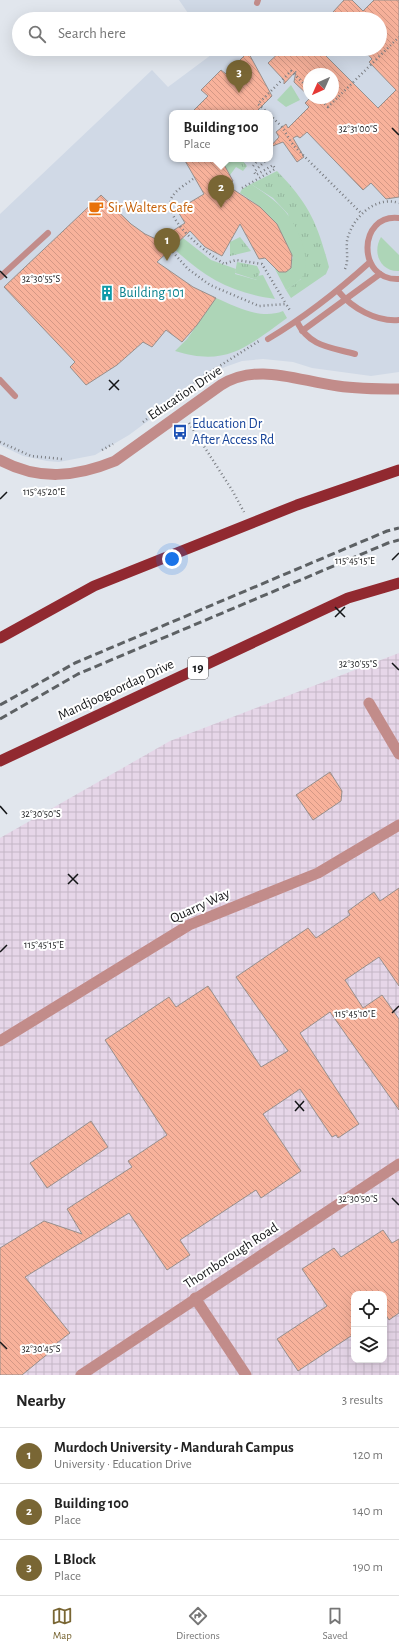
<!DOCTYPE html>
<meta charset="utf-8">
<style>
:root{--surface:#fff;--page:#f6f6f6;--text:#222;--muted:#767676;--line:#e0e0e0;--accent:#796634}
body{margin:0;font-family:"Alegreya Sans",sans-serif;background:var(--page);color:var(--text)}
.controls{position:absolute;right:12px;bottom:12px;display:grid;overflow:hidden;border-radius:8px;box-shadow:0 4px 16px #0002}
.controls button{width:36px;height:36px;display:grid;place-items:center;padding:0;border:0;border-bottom:1px solid var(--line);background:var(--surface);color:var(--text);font:20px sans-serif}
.compass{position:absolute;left:303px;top:68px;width:36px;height:36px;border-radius:50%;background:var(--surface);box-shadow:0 4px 16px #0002;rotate:225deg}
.you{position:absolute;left:172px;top:559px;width:14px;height:14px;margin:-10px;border:3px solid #fff;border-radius:50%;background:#1a73e8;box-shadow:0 0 0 6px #1a73e833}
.badge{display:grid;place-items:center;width:26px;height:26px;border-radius:50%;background:var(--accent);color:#fff;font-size:13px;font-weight:700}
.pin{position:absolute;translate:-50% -33px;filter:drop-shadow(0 1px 2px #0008)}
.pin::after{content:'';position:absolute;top:21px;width:14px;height:12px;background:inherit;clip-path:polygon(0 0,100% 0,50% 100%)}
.popup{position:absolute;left:169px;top:110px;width:104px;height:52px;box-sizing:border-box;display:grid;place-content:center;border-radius:8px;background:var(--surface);filter:drop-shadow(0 1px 3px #0005);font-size:13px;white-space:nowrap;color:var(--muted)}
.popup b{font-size:15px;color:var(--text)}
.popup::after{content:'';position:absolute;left:50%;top:100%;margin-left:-8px;border:8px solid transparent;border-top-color:var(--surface)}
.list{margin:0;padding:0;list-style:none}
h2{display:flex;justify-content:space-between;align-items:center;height:52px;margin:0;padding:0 16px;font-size:17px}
h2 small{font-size:13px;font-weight:400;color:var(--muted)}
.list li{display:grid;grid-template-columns:26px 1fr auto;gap:12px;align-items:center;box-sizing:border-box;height:56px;padding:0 16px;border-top:1px solid var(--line)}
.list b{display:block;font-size:15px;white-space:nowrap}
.list p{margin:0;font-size:13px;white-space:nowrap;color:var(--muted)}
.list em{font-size:13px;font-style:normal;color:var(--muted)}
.icon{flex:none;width:22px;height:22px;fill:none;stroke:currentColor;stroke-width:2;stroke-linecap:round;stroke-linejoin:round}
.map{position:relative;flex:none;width:399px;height:1375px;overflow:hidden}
.search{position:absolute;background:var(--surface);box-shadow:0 4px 16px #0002;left:12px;right:12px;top:12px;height:44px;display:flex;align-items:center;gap:10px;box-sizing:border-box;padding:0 14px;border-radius:22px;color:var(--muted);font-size:15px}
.sheet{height:220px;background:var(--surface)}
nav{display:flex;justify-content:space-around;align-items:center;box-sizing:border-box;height:56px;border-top:1px solid var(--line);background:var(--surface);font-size:11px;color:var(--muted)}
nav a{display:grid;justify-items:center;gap:2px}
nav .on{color:var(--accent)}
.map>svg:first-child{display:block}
</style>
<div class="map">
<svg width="399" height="1375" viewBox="0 0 399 1375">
<defs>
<pattern id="industrial-grid" width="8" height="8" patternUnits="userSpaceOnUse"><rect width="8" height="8" fill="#e6d6e8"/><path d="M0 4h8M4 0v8" fill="none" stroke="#c4b7c6"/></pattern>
<pattern id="grass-tufts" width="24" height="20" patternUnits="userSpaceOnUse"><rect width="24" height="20" fill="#add5b7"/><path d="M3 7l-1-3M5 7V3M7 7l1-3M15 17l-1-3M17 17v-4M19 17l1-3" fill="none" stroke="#94b69d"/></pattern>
<pattern id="building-back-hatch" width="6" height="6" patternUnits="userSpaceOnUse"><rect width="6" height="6" fill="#f8b29b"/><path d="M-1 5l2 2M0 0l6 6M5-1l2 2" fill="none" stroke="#d49885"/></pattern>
</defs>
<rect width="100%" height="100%" fill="#e1e6ed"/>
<!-- industrial -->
<path fill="url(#industrial-grid)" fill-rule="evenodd" d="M 399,653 L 399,1375 L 0,1375 L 0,838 L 170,741 ZM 354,1294 L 384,1294 L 384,1360 L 354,1360 Z"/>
<!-- built -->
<path fill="#d0d9e6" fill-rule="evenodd" d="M 179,0 L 399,0 L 399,372 L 371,376 L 312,368 L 293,362 L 263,359 L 242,361 L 225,367 L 209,376 L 129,435 L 95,455 L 59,462 L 47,461 L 23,456 L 0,445 L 0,214 L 152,70 L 168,87 L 215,52 L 213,49 L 380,49 L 380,19 L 192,19 ZM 309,74 L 333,74 L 333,98 L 309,98 ZM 172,113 L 270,113 L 270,159 L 172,159 Z"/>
<!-- grass -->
<g fill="url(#grass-tufts)">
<polygon points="221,159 241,159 247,166 243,171 236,167 230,175"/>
<path d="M 277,171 C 310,205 317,223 329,267 L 326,274 L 291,298 L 286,290 L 301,279 L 288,214 L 273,198 L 251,184 Z"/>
<polygon points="240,237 251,251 230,256 230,242"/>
<polygon points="237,262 257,266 260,272 257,280 235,273"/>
</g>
<!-- garden -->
<g fill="#add5b7">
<polygon points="291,85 300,100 286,107 277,100"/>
<path d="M 251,184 C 279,202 293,214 303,246 C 305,255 308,265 304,274 C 301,281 293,285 286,290 L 275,269 L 277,268 L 279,272 L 288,270 L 292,266 L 291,260 L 293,258 C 280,228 270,211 240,193 L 242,189 Z"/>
<path d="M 381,237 L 399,255 L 399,271 C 380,272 372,252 381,237 Z"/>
<path d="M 183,238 L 211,260 L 236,269 L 235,274 L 257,280 L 257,276 L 263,275 L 275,299 C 231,293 204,277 172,247 Z"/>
<path d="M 216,298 C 237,307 261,320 283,311 L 287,318 C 247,347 226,367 175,351 L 187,339 Z"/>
</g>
<!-- building -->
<g fill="url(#building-back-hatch)" stroke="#978f8c">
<polygon points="344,0 352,0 363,11 374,0 399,0 399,197 386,199 371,183 363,190 307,132 300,138 297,136 293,138 304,157 297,162 283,142 270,147 279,137 276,132 286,124 288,128 309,107 305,103 310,98 333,98 333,74 309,74 309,96 294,82 296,71 284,84 284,80 268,63 283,49 319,49 378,108 396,90 369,62 372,59 363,49 380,49 380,19 340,19 333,12"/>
<polygon points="248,52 272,96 255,113 191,113 208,96 201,90 221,70 226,74"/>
<polygon points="184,159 221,159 233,181 228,186 260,207 277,224 292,255 291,268 286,272 279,272 265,258 259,259 240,224 222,256 205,247 190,231 157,262 193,287 216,298 197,325 182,342 166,330 152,347 143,342 117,365 86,385 70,367 75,362 4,287 101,195 131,224 145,234 158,240 185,223 177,210 204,194"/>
<polygon points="330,772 342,791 341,801 313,820 296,795"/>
<polygon points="399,888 399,986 379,957 345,980 363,1008 382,995 399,1019 399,1110 330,1012 300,1033 359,1124 338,1138 336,1135 332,1137 300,1089 263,1114 301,1171 261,1198 256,1190 180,1240 190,1255 167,1270 129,1213 25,1277 70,1333 48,1350 50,1352 22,1375 0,1375 0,1248 44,1221 82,1234 67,1209 132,1167 128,1161 167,1135 105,1040 169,997 176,1007 208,986 261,1067 288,1051 236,977 308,928 316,938 350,915 348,911 374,892 380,901"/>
<polygon points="91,1121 108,1147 47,1188 30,1163"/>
<polygon points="383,1230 392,1243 399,1239 399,1313 389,1320 384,1312 384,1294 354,1294 354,1334 298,1371 277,1339 327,1306 302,1269 334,1248 341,1257"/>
</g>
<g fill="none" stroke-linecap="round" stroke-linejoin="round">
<!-- path -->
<g stroke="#7a7d82" stroke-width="2.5" stroke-dasharray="1 3" stroke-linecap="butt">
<polyline points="319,98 328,107 399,37"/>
<polyline points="268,113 258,104 291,71 309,89"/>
<polyline points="270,115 282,127 293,145 362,214"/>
<polyline points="253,166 259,159"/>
<path d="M 193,179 C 186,184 176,190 172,197 C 161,220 209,254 224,264 L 236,260 L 262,264 L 286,304"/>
<polyline points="242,188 275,169 273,165 256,175 254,172 267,159"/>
<polyline points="170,249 188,269 210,285 259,306 286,304 291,312"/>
<path d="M 345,269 C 349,260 346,250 347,241 C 351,219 375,195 399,203"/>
<polyline points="143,422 199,379 259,341"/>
<polyline points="189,423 232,490 244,512"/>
<polyline points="0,442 31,456 62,459"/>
<polyline points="102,450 113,444"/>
</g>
<!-- service -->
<g stroke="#c28c8a" stroke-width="6">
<polyline points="257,3 258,0"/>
<path d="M 399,218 C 358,213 356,281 399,279"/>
<polyline points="0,277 48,233"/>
<path d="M 338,291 C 352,308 376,322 399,320"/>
<path d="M 297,322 C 310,347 330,347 355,354"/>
<polyline points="302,331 380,274"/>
<path d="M 268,339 C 305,317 338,291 370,262"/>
<polyline points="0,380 15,396"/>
</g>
<!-- minor -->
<g stroke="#c28c8a" stroke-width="11">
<path d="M 0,460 C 39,481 76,477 115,461 L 221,385 C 258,362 298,381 338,386 C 358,389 379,389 399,389"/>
<polyline points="369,703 399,754"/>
<polyline points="0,1041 189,925 318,873 399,825"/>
<polyline points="195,1298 246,1375"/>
<polyline points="81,1375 399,1164"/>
</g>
<!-- trunk -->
<g stroke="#912930" stroke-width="11">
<polyline points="0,638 94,586 297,505 399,470"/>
<polyline points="0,761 348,598 399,583"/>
</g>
<!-- rail -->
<g stroke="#5d6164" stroke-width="3" stroke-dasharray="8 4" stroke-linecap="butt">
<polyline points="0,705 75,663 387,531 399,528"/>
<polyline points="0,719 78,674 388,543 399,540"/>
</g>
</g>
<!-- ticks -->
<path fill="none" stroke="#131517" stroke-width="1.5" d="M 392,128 L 399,135M 0,271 L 7,278M 109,380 L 119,390M 109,390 L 119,380M 0,499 L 7,492M 392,560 L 399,553M 335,607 L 345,617M 335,617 L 345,607M 392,663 L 399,670M 0,806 L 7,814M 68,874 L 78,884M 68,884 L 78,874M 0,952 L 7,945M 392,1013 L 399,1006M 295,1101 L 304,1111M 295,1111 L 304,1101M 392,1198 L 399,1205M 0,1342 L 7,1349"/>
<!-- icons -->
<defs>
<g id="cafe-bare" transform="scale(1.2)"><path d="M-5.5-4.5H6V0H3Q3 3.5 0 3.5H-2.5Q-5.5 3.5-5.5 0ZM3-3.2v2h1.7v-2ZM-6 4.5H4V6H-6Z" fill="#e8710a" stroke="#fff" stroke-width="2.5" paint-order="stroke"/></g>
<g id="building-bare" transform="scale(1.2)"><path d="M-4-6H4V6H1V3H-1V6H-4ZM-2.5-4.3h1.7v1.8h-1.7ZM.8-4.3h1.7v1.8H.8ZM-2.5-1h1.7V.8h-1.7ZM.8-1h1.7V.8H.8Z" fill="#0f9aa8" stroke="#fff" stroke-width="2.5" paint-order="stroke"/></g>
<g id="bus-bare" transform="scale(1.2)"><path d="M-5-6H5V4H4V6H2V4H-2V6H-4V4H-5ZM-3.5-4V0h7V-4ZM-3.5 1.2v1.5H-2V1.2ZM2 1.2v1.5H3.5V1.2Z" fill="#1a4fb4" stroke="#fff" stroke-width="2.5" paint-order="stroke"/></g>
</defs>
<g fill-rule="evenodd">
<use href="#cafe-bare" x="96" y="208"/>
<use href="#building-bare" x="107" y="293"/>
<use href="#bus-bare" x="180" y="432"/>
</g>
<g text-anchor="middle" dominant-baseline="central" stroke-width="4" stroke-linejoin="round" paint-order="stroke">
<!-- shield labels -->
<rect fill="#fff" stroke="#5a5b5d" stroke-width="1" x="188" y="657" width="20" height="22" rx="3"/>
<g font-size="13" font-weight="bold" fill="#131517">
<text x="198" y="668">19</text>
</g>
<!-- food labels -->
<g font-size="14" fill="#c56008" stroke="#fff" text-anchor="start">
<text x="108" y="208">Sir Walters Cafe</text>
</g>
<!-- culture labels -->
<g font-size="14" fill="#0d838f" stroke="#fff" text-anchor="start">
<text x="119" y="293">Building 101</text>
</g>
<!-- street labels -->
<g font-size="14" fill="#131517" stroke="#fff">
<text transform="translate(185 393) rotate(-34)">Education Drive</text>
<text transform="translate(116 690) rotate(-25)">Mandjoogoordap Drive</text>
<text transform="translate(200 906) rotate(-25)">Quarry Way</text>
<text transform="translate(231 1256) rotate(-33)">Thornborough Road</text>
</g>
<!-- transit labels -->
<g font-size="14" fill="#164399" stroke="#fff" text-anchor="start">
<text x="192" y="424">Education Dr<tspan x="192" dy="16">After Access Rd</tspan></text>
</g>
</g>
<g font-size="10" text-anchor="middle" fill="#131517" stroke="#fff" stroke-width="4" stroke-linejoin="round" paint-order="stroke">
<text x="358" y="132">32°31'00"S</text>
<text x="41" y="282">32°30'55"S</text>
<text x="44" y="495">115°45'20"E</text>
<text x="355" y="564">115°45'15"E</text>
<text x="358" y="667">32°30'55"S</text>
<text x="41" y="817">32°30'50"S</text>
<text x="44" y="948">115°45'15"E</text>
<text x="355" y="1017">115°45'10"E</text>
<text x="358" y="1202">32°30'50"S</text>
<text x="41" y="1352">32°30'45"S</text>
</g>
</svg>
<div class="controls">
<button><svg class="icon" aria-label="locate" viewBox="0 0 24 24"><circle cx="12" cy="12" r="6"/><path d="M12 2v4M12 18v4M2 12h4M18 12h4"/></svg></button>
<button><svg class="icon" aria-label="layers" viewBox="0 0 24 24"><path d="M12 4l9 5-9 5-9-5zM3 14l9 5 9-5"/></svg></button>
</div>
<svg class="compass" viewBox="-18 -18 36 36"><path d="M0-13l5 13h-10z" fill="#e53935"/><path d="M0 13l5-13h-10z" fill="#767676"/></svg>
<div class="you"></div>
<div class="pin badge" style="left:167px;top:261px">1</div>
<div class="pin badge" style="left:221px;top:208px">2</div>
<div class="popup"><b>Building 100</b>Place</div>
<div class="pin badge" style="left:239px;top:93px">3</div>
<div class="search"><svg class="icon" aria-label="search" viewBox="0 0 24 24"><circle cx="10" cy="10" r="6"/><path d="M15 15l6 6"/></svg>Search here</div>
</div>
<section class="sheet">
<h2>Nearby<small>3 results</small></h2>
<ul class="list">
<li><span class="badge">1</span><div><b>Murdoch University - Mandurah Campus</b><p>University · Education Drive</p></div><em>120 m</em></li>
<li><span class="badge">2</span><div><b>Building 100</b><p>Place</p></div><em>140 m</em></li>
<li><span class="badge">3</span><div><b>L Block</b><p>Place</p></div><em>190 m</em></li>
</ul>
</section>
<nav>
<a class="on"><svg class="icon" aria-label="map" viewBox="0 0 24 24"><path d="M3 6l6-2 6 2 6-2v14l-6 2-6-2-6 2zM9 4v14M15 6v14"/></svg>Map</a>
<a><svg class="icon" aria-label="directions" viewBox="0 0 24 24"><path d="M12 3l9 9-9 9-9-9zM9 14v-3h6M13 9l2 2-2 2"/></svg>Directions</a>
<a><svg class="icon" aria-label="saved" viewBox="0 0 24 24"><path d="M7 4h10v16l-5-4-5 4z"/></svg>Saved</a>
</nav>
